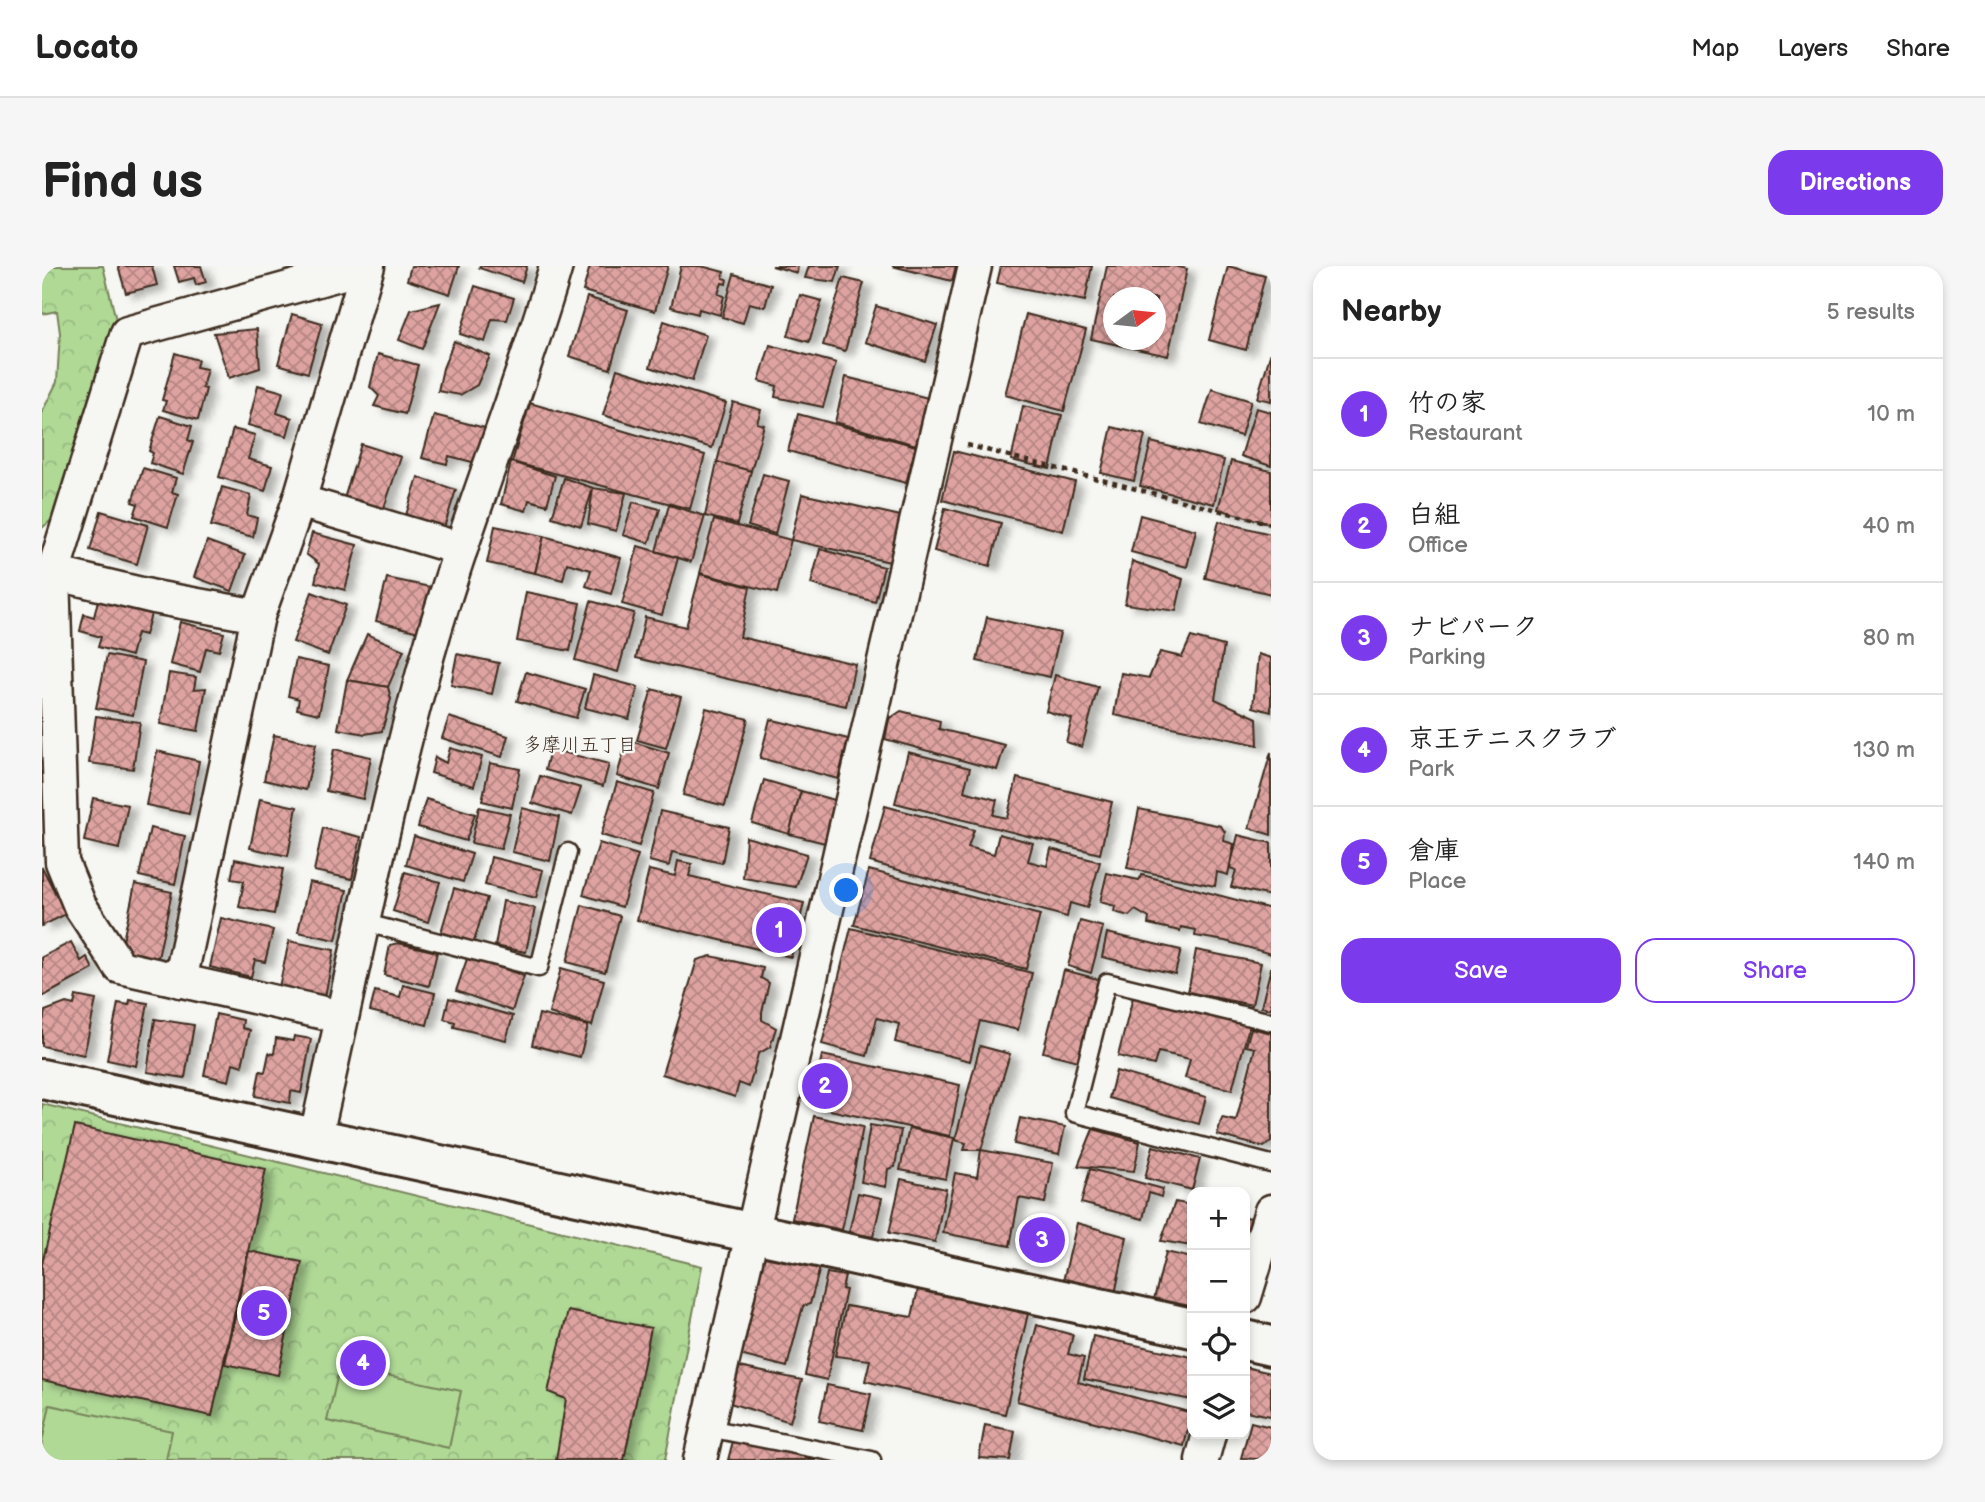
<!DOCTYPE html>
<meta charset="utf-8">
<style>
:root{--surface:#fff;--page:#f6f6f6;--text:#222;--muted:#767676;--line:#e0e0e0;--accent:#7c3aed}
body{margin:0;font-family:"Balsamiq Sans","Klee One",sans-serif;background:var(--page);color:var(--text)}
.controls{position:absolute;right:21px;bottom:21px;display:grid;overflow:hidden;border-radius:14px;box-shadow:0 4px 10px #0003}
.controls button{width:63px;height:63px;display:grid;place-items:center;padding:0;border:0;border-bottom:2px solid var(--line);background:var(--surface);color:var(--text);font:35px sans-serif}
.compass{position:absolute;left:1061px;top:21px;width:63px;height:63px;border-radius:50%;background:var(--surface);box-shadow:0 4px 10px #0003;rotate:75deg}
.you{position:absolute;left:805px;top:625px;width:24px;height:24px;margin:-18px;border:5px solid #fff;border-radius:50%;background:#1a73e8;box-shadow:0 0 0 10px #1a73e833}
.badge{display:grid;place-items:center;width:46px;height:46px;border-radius:50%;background:var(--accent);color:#fff;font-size:23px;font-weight:700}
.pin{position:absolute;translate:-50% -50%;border:4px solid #fff;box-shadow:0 2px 7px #0006}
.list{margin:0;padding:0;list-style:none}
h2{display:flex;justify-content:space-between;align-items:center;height:91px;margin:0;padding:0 28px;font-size:30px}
h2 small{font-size:23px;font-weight:400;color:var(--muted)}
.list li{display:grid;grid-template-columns:46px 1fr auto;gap:21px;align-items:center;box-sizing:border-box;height:112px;padding:0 28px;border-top:2px solid var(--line)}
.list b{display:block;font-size:26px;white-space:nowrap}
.list p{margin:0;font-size:23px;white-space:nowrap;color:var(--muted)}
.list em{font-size:23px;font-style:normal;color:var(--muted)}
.actions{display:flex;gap:14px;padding:21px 28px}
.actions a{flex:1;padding:16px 0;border:2px solid var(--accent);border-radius:21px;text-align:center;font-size:24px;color:var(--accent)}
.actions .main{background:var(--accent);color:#fff}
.icon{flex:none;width:38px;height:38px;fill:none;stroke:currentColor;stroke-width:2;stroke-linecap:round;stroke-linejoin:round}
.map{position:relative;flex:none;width:1229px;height:1194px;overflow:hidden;border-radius:21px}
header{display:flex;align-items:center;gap:42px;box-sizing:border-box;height:98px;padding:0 35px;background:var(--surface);border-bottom:2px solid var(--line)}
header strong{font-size:33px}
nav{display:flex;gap:38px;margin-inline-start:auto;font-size:24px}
.intro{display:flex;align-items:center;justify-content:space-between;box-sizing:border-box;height:168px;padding:0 42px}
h1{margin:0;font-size:49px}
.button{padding:18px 32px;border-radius:21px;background:var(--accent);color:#fff;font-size:24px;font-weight:700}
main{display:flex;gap:42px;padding:0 42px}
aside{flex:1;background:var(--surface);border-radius:21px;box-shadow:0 4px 10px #0003}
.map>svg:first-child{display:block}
</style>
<header>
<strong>Locato</strong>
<nav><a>Map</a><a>Layers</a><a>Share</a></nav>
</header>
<div class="intro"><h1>Find us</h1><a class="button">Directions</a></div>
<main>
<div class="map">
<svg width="1229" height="1194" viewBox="0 0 1229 1194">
<defs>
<pattern id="forest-crowns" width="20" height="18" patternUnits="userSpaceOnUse" patternTransform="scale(1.75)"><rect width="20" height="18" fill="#b0d996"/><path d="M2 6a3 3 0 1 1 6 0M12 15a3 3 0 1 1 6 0" fill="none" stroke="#98ba81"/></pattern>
<pattern id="building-cross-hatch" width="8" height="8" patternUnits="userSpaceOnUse" patternTransform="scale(1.75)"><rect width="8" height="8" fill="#dea3a1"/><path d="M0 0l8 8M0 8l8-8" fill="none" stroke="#b58583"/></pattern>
<filter id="shadow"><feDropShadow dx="8" dy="4.5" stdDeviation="3.5" flood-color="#0004"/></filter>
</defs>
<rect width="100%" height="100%" fill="#f6f6f2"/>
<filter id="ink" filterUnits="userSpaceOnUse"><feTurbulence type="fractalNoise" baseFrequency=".0143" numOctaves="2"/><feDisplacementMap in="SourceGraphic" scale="14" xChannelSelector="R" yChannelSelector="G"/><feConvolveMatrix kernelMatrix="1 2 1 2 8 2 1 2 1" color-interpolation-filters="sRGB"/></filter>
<g filter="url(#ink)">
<!-- forest -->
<g fill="url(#forest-crowns)" stroke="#76825a" stroke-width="2">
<polygon points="0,0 61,0 74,54 13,251 0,262 0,146 15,116 18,67 15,45 0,48"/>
<polygon points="0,838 660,1000 623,1194 0,1194"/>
</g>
<!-- pitch -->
<g fill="#b0d996" stroke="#76825a" stroke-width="2">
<polygon points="298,1099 419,1125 407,1182 285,1155"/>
<polygon points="8,1139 130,1165 124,1194 0,1194 0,1176"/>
</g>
<!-- building -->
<g fill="url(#building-cross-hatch)" stroke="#3b2a1e" stroke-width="2" fill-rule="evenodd" filter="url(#shadow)">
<polygon points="76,0 110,0 115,19 84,27"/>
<polygon points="132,0 159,0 164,16 154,19 152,12 137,16"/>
<polygon points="369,0 417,0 408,28 365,14"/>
<polygon points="438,0 485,0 480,16 437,2"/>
<polygon points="548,0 626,0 613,45 541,25"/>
<polygon points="639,0 659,0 682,6 681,12 685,13 684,18 680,17 676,28 682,30 678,49 657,43 656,48 629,41"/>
<polygon points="730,0 756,0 755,7"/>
<polygon points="767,0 798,0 793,16 763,12"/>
<polygon points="850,0 914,0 910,15"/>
<polygon points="959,0 1050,0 1043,35 955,17"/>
<path d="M 1065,0 L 1133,0 L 1145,3 L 1126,90 L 1049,73 ZM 1072,32 L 1114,32 L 1114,74 L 1072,74 Z"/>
<polygon points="1186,0 1223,10 1204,84 1167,74"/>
<polygon points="692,8 729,19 723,41 707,37 701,57 680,51"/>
<polygon points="801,12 822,17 803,85 781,79"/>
<polygon points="433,20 472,32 465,54 450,53 443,76 418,68"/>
<polygon points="758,29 780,35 767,76 746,70"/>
<polygon points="545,31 586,44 568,103 527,90"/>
<polygon points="398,37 380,83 357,74 369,44"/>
<polygon points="834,40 895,59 883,95 823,76"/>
<polygon points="250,48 280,57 266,107 236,98"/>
<polygon points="984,48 1044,64 1022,145 963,129"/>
<polygon points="622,55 664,69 650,115 608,101"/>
<polygon points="215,63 218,102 187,112 172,67"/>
<polygon points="412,75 448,90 435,119 418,129 396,125 401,102"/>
<polygon points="728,79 794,97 781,141 733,131 735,120 717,115"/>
<polygon points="1229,86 1229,135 1215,132"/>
<polygon points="133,87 156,94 154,101 165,103 160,122 164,123 156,154 121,144 124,135 120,134"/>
<polygon points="336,88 376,99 363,148 332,140 337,130 328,121"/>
<polygon points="575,103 684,137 670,182 561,149"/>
<polygon points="804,111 886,132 874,179 793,156"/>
<polygon points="216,119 241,126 235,147 250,152 245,170 206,159"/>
<polygon points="1170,123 1209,135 1199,170 1159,158"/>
<polygon points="691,136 719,144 715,157 722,159 709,205 675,196"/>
<polygon points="488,137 663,189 648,243 470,196"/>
<polygon points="981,140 1020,149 1008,203 969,194"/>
<polygon points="1214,142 1229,146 1229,200 1199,190"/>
<polygon points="756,148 874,180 864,217 746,185"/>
<polygon points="392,149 447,163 438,198 407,190 405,198 380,192"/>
<polygon points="118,150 150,160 146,174 151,176 141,208 108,197 111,187 107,185"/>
<polygon points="1070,161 1103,169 1092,215 1059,207"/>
<polygon points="191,163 213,169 206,193 230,200 223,225 177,211"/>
<polygon points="1109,176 1182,194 1172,238 1098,220"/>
<polygon points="319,178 359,191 339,251 300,239"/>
<polygon points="912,185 1033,216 1021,265 900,234"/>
<polygon points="1189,195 1229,205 1229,258 1176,243"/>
<polygon points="469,196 513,210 505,239 487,234 484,245 459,238"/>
<polygon points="675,196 709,205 695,258 663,250"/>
<polygon points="101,202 134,212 130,226 136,228 126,261 92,250 96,238 90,236"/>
<polygon points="721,208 747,215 733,268 706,260"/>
<polygon points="376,211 414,224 401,265 363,252"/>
<polygon points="522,212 551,222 539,260 510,251"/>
<polygon points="180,221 209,229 205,249 215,252 211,271 169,260"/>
<polygon points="551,222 584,227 574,265 546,258"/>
<polygon points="760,228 859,250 848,296 749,274"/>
<polygon points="591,236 618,243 607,277 581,269"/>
<polygon points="627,239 663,250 649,296 614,285"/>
<polygon points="903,242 959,257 948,300 892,285"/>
<polygon points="59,245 106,259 95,298 48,284"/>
<polygon points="1098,249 1154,264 1145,301 1089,286"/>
<polygon points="672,254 749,274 735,327 658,307"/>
<polygon points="1177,255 1229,268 1229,328 1163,312"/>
<polygon points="453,260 502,270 493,307 445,297"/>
<polygon points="270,267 315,279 303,324 273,316 277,298 264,288"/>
<polygon points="502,270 579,292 569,328 544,320 549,304 525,297 521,314 493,307"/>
<polygon points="165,275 203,289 190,325 152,311"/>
<polygon points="596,280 636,292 620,349 580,338"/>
<polygon points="778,283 842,301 833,336 769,318"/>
<polygon points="1090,295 1141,313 1134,345 1083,338"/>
<polygon points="658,308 708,321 698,371 813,398 804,440 594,392 603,351 644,361"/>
<polygon points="345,312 388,321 377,366 334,355"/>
<polygon points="270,326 304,339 286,389 251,376"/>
<polygon points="484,326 538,337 528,385 475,375"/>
<polygon points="56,334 109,348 103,369 95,367 89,390 56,381 59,371 38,365 42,348 52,351"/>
<polygon points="549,335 592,347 576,406 533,394"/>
<polygon points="945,351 1018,367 1008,411 935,395"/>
<polygon points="138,356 182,367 177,385 164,382 158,406 128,398"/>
<polygon points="325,368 362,384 346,421 305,414"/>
<polygon points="1149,371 1182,380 1173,433 1215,452 1216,479 1072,449 1079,407 1107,412 1118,386 1140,391"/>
<polygon points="415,388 457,397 450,428 409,419"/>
<polygon points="1216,388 1229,392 1229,446 1211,441"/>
<polygon points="65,389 101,396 91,449 54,442"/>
<polygon points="254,393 287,400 277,448 255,443 257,433 246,430"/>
<polygon points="484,406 543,423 534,452 475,435"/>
<polygon points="127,407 154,411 152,423 164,422 156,465 118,458"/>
<polygon points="551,409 596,421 587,453 543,442"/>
<polygon points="1013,409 1056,421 1040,481 1024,476 1030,453 1004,445"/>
<polygon points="305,414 346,421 349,433 340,465 323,468 296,463"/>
<polygon points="610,423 639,431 624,482 595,474"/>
<polygon points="664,442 706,453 683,540 641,529"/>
<polygon points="859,445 898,455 897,463 963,479 955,504 843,473 847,453"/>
<polygon points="54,450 98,456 91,503 47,497"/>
<polygon points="407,451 466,470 460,491 400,472"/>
<polygon points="728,453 806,473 796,513 718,492"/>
<polygon points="232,469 274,478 264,524 222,514"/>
<polygon points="585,474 627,487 617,523 575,510"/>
<polygon points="408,482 440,491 432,520 389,507 393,491 404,497"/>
<polygon points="292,483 329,491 321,533 284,525"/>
<polygon points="508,483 567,498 561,520 503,504"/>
<polygon points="115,485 157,495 147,548 104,539"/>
<polygon points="866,486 928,502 922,525 955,534 951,549 965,552 975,512 1070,536 1058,588 853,537"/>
<polygon points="1229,486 1229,569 1207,562"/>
<polygon points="448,497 478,503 470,542 440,535"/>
<polygon points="498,510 539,522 530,549 490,537"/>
<polygon points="722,514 759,525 747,568 710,557"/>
<polygon points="575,516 612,527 597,580 559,569"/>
<polygon points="759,525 796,535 787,578 747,568"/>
<polygon points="51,532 86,539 77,583 42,575"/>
<polygon points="218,533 255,541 246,590 208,582"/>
<polygon points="384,533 433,548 424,575 376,561"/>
<polygon points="843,540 932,564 926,581 952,588 957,568 991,577 986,595 1005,600 1009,583 1058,596 1045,642 1028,637 1025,651 828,596"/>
<polygon points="437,541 468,548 459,583 429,577"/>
<polygon points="480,542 517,551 508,595 470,586"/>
<polygon points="1097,543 1179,560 1183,566 1182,575 1192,578 1186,609 1175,606 1173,620 1085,602"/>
<polygon points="618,545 687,561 680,597 630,586 627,600 607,595"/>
<polygon points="108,562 143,570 133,618 97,610"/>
<polygon points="281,562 319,571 310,613 272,605"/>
<polygon points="1196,569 1229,577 1229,630 1189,621 1194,604 1188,602"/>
<polygon points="372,570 430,588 421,616 364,599"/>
<polygon points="704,571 765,588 754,621 701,612"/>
<polygon points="557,577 596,589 580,641 541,629"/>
<polygon points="449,591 501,604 494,632 443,619"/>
<polygon points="193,593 241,603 232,648 197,641 202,615 189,613"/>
<polygon points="636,595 650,598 647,610 762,637 749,691 595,654 607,604 633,610"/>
<polygon points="0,601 24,648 0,660"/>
<polygon points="827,604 998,649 984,703 812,659"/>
<polygon points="363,606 398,616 386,656 351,645"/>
<polygon points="1065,607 1097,614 1100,609 1229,643 1229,688 1183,675 1153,670 1154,664 1139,661 1138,665 1106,658 1107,652 1093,644 1087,650 1072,646 1073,640 1058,636"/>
<polygon points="267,616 305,624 294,674 256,666"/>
<polygon points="93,618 130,626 116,692 79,684"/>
<polygon points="412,622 445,632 432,676 399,666"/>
<polygon points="461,635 493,642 484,686 453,680"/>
<polygon points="540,639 578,650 563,706 525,696"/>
<polygon points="179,652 231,664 223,696 213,694 209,711 168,701"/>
<polygon points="1038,655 1061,661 1049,707 1026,700"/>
<polygon points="809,662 990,707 976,764 938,755 928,795 853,776 857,758 835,752 825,790 780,778"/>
<polygon points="1065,667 1139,684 1133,708 1060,691"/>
<polygon points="247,675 292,684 283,731 237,721"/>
<polygon points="29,676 39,695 45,691 51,703 0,731 0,691"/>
<polygon points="356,677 395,686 387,720 342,709 348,679"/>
<polygon points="1154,684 1219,697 1210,739 1146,726"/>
<polygon points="426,690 482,710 470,745 414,725"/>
<polygon points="669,690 721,702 719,712 727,717 720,746 720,754 734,762 728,781 716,788 707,821 697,817 693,831 620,808 655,694"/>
<polygon points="1229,701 1229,743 1219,741"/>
<polygon points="519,702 562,714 550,760 507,747"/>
<polygon points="1022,704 1056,713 1036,795 1001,786"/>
<polygon points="361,719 393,727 385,759 328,745 333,725 358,731"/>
<polygon points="1092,727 1208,757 1190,824 1143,812 1148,793 1116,786 1112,799 1076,790"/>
<polygon points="34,730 54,734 42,789 0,780 0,761 3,745 24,737 32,739"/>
<polygon points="407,732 471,750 464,774 412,761 413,756 402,753"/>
<polygon points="88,734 106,737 94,800 65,794 76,737 87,739"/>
<polygon points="174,748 201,754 200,762 208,764 200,800 191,797 187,815 162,809"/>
<polygon points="497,748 546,760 538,791 490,779"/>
<polygon points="113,753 152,759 143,812 105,806"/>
<polygon points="1209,762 1229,767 1229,876 1222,881 1175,869 1180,852 1194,855 1213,782 1204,780"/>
<polygon points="252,770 269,773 259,827 249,825 248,837 213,830 218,805 223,806 227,787 232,788 234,772 251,775"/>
<polygon points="938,780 968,788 939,884 922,884 924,877 913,874"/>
<polygon points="780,789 918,819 908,870 769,840"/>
<polygon points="1074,805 1164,831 1157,858 1067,832"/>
<polygon points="772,850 821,861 800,964 750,953"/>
<polygon points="978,852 1023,861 1017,888 972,878"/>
<polygon points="828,859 859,864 853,901 846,903 844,921 819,916"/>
<polygon points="33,860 224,903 170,1150 0,1114 0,998"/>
<polygon points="867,862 912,872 904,913 858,904"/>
<polygon points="1051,863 1098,876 1092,905 1036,900"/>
<polygon points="1111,880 1158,893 1150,924 1103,912"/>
<polygon points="939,884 1011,897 1003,937 977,932 968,980 901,967 913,907 935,911"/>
<polygon points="1048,903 1121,923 1119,931 1107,927 1101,953 1039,937"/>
<polygon points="859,913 904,923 893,976 847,967"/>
<polygon points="816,927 840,932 831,971 807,966"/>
<polygon points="1133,936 1150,939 1150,980 1119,975"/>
<polygon points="1203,951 1211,952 1203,990"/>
<polygon points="1035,957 1085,971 1073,1028 1020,1019"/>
<polygon points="716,982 779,998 768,1038 761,1040 745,1101 690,1087"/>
<polygon points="207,985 260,996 236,1109 183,1098"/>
<polygon points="1124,986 1150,992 1150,1043 1112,1033"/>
<polygon points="785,1007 803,1010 800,1023 804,1024 785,1114 763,1109"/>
<polygon points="877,1018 987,1043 963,1148 823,1115 828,1094 793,1090 804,1040 870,1051"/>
<polygon points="526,1045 609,1062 582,1194 514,1194 524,1133 506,1126"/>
<polygon points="995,1059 1031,1069 1026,1088 1042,1092 1036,1116 1150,1147 1142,1180 975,1135"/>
<polygon points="1051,1070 1150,1091 1150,1134 1042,1113"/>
<polygon points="697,1101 760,1114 748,1156 688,1137"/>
<polygon points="1203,1101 1229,1107 1229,1150 1203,1145"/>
<polygon points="785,1119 829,1128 821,1164 777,1155"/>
<polygon points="1209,1156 1229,1161 1229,1194 1199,1192"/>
<polygon points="943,1159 973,1165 968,1194 937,1192"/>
<polygon points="692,1171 774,1194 686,1194"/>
</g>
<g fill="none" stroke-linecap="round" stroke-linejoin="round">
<!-- lane casing -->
<g stroke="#3b2a1e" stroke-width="21">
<g id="lane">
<polyline points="320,656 497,702 526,586"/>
<polyline points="1229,756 1065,716 1032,847 1229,898"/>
<polyline points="666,1162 830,1194"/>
</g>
</g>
<!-- street casing -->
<g stroke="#3b2a1e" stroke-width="37">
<g id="street">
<polyline points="0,308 11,307 112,331 216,350 138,715"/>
<polyline points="216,350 257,235"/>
<polyline points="300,751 78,701 38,640 20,596 11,307 85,67 326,0 257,235 419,283"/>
<path d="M 273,874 C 308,720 338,566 379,414 C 416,273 474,139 514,0"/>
<polyline points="1203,1031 1229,945"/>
<polyline points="658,1194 933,0"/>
<polyline points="1160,1194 1167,1168"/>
</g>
</g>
<!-- secondary casing -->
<g stroke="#3b2a1e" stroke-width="44">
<g id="secondary">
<polyline points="0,813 1150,1062"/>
<polyline points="1203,1074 1229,1080"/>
</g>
</g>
<!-- path -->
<polyline stroke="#3b2a1e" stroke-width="4.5" stroke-dasharray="5 5" stroke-linecap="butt" points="925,179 1229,258"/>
<!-- lane -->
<use href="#lane" stroke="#f6f6f2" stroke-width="16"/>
<!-- street -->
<use href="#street" stroke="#f6f6f2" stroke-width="32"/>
<!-- secondary -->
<use href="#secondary" stroke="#f6f6f2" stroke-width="38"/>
</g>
</g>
<g text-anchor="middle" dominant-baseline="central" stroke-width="5" stroke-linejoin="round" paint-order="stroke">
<!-- neighbourhood labels -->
<g font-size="19" fill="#3b2a1e" stroke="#f6f6f2">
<text x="538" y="479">多摩川五丁目</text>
</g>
</g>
</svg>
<div class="controls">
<button>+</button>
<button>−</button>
<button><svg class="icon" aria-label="locate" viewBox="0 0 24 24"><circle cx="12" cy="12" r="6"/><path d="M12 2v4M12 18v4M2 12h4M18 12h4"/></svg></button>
<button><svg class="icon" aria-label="layers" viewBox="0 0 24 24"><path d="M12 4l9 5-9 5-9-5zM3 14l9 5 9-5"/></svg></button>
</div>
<svg class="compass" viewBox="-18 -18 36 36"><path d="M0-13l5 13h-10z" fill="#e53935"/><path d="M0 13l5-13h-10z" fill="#767676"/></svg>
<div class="you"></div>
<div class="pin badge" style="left:737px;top:664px">1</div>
<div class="pin badge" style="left:783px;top:820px">2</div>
<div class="pin badge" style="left:1000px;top:974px">3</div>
<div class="pin badge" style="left:321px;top:1097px">4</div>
<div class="pin badge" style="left:222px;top:1047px">5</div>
</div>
<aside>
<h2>Nearby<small>5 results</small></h2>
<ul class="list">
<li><span class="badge">1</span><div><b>竹の家</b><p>Restaurant</p></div><em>10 m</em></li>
<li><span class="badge">2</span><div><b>白組</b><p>Office</p></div><em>40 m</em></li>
<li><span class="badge">3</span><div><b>ナビパーク</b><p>Parking</p></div><em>80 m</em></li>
<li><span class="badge">4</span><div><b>京王テニスクラブ</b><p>Park</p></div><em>130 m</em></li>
<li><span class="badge">5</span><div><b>倉庫</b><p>Place</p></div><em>140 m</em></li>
</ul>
<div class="actions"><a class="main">Save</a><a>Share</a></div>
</aside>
</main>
